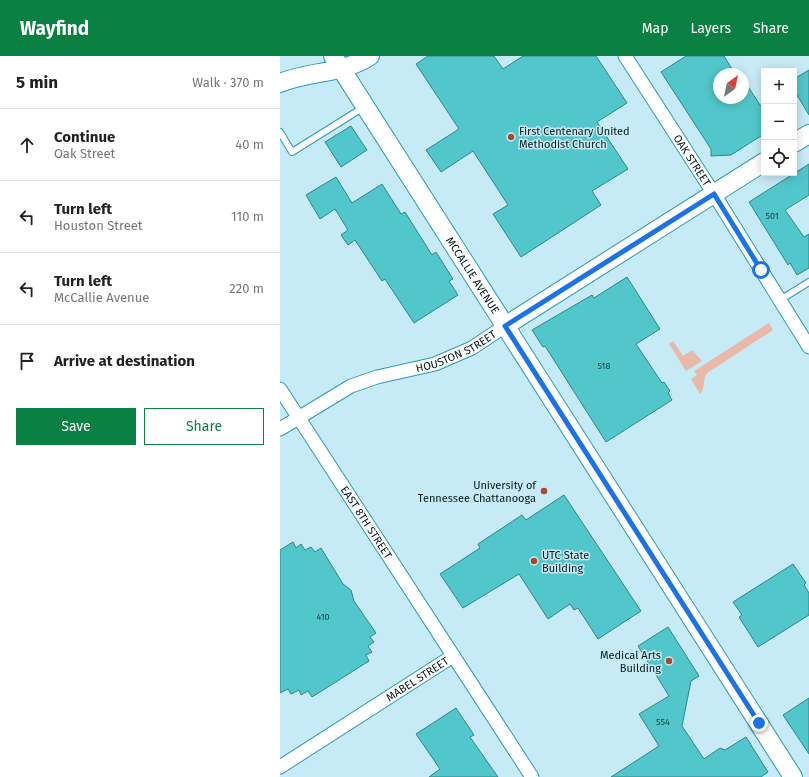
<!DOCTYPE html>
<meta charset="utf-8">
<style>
:root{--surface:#fff;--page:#f6f6f6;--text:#222;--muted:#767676;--line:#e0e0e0;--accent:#0b8043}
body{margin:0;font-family:"Fira Sans",sans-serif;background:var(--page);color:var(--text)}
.controls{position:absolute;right:12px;top:12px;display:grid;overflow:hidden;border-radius:0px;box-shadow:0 2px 10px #0003}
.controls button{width:36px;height:36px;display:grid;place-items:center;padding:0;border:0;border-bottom:1px solid var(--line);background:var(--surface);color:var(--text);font:20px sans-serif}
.compass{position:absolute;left:433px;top:12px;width:36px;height:36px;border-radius:50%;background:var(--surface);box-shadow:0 2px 10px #0003;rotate:33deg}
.stop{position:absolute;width:12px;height:12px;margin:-9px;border:3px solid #1a73e8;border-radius:50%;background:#fff}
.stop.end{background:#1a73e8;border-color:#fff;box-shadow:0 1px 4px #0008}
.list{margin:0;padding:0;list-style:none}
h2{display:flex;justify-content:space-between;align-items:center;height:52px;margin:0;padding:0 16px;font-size:17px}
h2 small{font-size:13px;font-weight:400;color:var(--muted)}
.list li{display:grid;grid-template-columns:26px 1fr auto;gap:12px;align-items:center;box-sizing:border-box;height:72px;padding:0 16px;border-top:1px solid var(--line)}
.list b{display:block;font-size:15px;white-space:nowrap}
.list p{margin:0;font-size:13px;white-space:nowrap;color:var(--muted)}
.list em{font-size:13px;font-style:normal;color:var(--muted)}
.actions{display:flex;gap:8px;padding:12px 16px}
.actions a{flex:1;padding:9px 0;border:1px solid var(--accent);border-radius:0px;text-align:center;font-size:14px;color:var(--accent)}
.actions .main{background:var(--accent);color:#fff}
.icon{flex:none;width:22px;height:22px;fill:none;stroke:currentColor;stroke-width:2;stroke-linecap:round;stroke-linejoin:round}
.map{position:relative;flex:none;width:529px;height:721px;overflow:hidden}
header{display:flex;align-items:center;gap:24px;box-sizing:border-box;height:56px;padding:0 20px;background:var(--accent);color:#fff}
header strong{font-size:19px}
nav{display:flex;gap:22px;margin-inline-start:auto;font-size:14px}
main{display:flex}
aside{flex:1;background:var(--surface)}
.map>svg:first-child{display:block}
</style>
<header>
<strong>Wayfind</strong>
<nav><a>Map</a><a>Layers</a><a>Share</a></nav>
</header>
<main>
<aside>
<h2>5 min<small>Walk · 370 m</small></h2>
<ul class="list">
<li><svg class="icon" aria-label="ahead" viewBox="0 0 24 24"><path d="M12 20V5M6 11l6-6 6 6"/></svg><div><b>Continue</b><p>Oak Street</p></div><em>40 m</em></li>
<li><svg class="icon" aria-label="left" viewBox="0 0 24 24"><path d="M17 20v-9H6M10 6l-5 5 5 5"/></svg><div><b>Turn left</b><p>Houston Street</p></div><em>110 m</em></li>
<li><svg class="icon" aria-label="left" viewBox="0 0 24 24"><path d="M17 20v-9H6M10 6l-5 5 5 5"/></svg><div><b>Turn left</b><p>McCallie Avenue</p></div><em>220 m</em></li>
<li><svg class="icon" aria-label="arrive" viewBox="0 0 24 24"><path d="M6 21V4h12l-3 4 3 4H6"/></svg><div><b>Arrive at destination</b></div></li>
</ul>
<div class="actions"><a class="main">Save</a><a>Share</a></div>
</aside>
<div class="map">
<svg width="529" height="721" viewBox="0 0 529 721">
<rect width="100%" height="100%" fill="#c6ebf7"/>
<!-- green -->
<g fill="#eab8a8">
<path d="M 489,267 L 493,274 L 427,317 C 422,323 426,332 420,338 L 411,323 L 417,319 L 414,315 Z"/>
<polygon points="393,285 403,300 412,294 422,305 406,315 389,288"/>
</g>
<!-- building -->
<g fill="#52c7cb" stroke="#2d878b">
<polygon points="148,0 214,0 223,13 243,0 316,0 347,47 317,66 348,113 312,135 321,149 241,201 213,158 228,149 193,95 161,116 146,94 179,73 136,8"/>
<polygon points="406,0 444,0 455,18 439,18 439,42 463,42 463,23 484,55 484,78 451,99 431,100 431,93 381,16"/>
<polygon points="529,14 529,59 514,34 514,23"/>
<polygon points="71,70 87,94 61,111 45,86"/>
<polygon points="529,108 529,139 505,154 524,181 529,178 529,212 517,219 510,207 508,209 469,146"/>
<polygon points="56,121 72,147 102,128 121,158 125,156 152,199 156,196 173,223 169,225 178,239 134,267 105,223 102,225 75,184 68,189 61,179 68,174 55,153 40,163 26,139"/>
<polygon points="347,221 380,273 356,288 382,327 384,326 390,335 388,337 392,344 326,386 265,290 263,291 252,274 312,239 314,242"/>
<polygon points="284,439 361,555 318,583 298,552 294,554 290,548 268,563 239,518 183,552 160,518 200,492 198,488 242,459 246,464"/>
<polygon points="13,486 16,492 21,488 25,494 31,491 35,496 41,492 63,528 71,534 74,545 96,577 90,581 94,586 88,590 92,596 86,599 89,605 32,641 28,635 21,639 19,634 11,638 8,633 0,637 0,494"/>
<polygon points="513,508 526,527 524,529 529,537 529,559 478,591 459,561 462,559 453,546"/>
<polygon points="388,571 419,620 411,625 402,670 424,703 440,692 445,694 466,681 488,716 481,721 331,721 379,690 359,658 389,640 358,590"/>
<polygon points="529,642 529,698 503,659"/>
<polygon points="176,652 194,679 190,681 218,721 149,721 160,713 136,678"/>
</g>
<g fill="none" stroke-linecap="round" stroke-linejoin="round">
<!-- lane casing -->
<g stroke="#2b9bb7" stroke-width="8">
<g id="lane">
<polyline points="0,76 12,96 84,51"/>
<polyline points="500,244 529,226"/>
</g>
</g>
<!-- street casing -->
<g stroke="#2b9bb7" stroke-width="15">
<g id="street">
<path id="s1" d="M 345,0 L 434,138 L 529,291"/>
<path id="s2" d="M 0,333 L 252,721"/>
<path id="s3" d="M 0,373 L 71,330 L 97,321 L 155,308 L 192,292 L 225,270"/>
<path id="s4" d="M 0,711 L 173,600"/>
</g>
</g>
<!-- secondary casing -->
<g stroke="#2b9bb7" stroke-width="20">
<g id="secondary">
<path id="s5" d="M 53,0 L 513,721"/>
<path d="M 0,27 C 29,15 63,18 90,0"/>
<polyline points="514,87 529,78"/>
<polyline points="225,270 484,106"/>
</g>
</g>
<!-- lane -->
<use href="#lane" stroke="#fff" stroke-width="6"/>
<!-- street -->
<use href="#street" stroke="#fff" stroke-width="13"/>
<!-- secondary -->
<use href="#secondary" stroke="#fff" stroke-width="18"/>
</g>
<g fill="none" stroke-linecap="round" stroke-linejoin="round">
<!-- route -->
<polyline stroke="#1a73e8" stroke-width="5" points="479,667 225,270 434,138 481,214"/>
</g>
<!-- markers -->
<g fill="#ae4723" stroke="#c6ebf7" stroke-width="1.5">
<circle cx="231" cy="81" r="4"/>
<circle cx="264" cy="435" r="4"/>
<circle cx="254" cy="505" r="4"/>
<circle cx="389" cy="605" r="4"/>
</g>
<g text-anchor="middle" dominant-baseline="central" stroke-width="3" stroke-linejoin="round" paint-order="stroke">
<!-- number labels -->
<g font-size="9" fill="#17444a">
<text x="492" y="160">501</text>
<text x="324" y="310">518</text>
<text x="43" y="561">410</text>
<text x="383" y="666">554</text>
</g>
<!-- poi labels -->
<g font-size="11" fill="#03191f" stroke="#c6ebf7" text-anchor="start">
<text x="239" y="75">First Centenary United<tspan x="239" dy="13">Methodist Church</tspan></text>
<text x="256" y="429" text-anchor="end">University of<tspan x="256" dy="13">Tennessee Chattanooga</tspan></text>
<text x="262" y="499">UTC State<tspan x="262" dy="13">Building</tspan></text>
<text x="381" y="599" text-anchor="end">Medical Arts<tspan x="381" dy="13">Building</tspan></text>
</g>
<!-- street labels -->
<g font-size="11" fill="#03191f" stroke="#c6ebf7">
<text stroke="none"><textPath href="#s1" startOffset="124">OAK STREET</textPath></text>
<text stroke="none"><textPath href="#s5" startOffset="260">MCCALLIE AVENUE</textPath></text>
<text stroke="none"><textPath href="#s3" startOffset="194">HOUSTON STREET</textPath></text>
<text stroke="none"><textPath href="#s2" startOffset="159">EAST 8TH STREET</textPath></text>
<text stroke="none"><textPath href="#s4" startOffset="163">MABEL STREET</textPath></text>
</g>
</g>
</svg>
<div class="controls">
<button>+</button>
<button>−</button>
<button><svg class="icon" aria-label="locate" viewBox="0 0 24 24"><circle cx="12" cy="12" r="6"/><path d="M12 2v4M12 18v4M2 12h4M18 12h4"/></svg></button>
</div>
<svg class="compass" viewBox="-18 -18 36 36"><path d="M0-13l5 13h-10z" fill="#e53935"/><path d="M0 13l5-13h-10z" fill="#767676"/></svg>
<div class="stop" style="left:481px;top:214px"></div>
<div class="stop end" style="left:479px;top:667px"></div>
</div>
</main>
